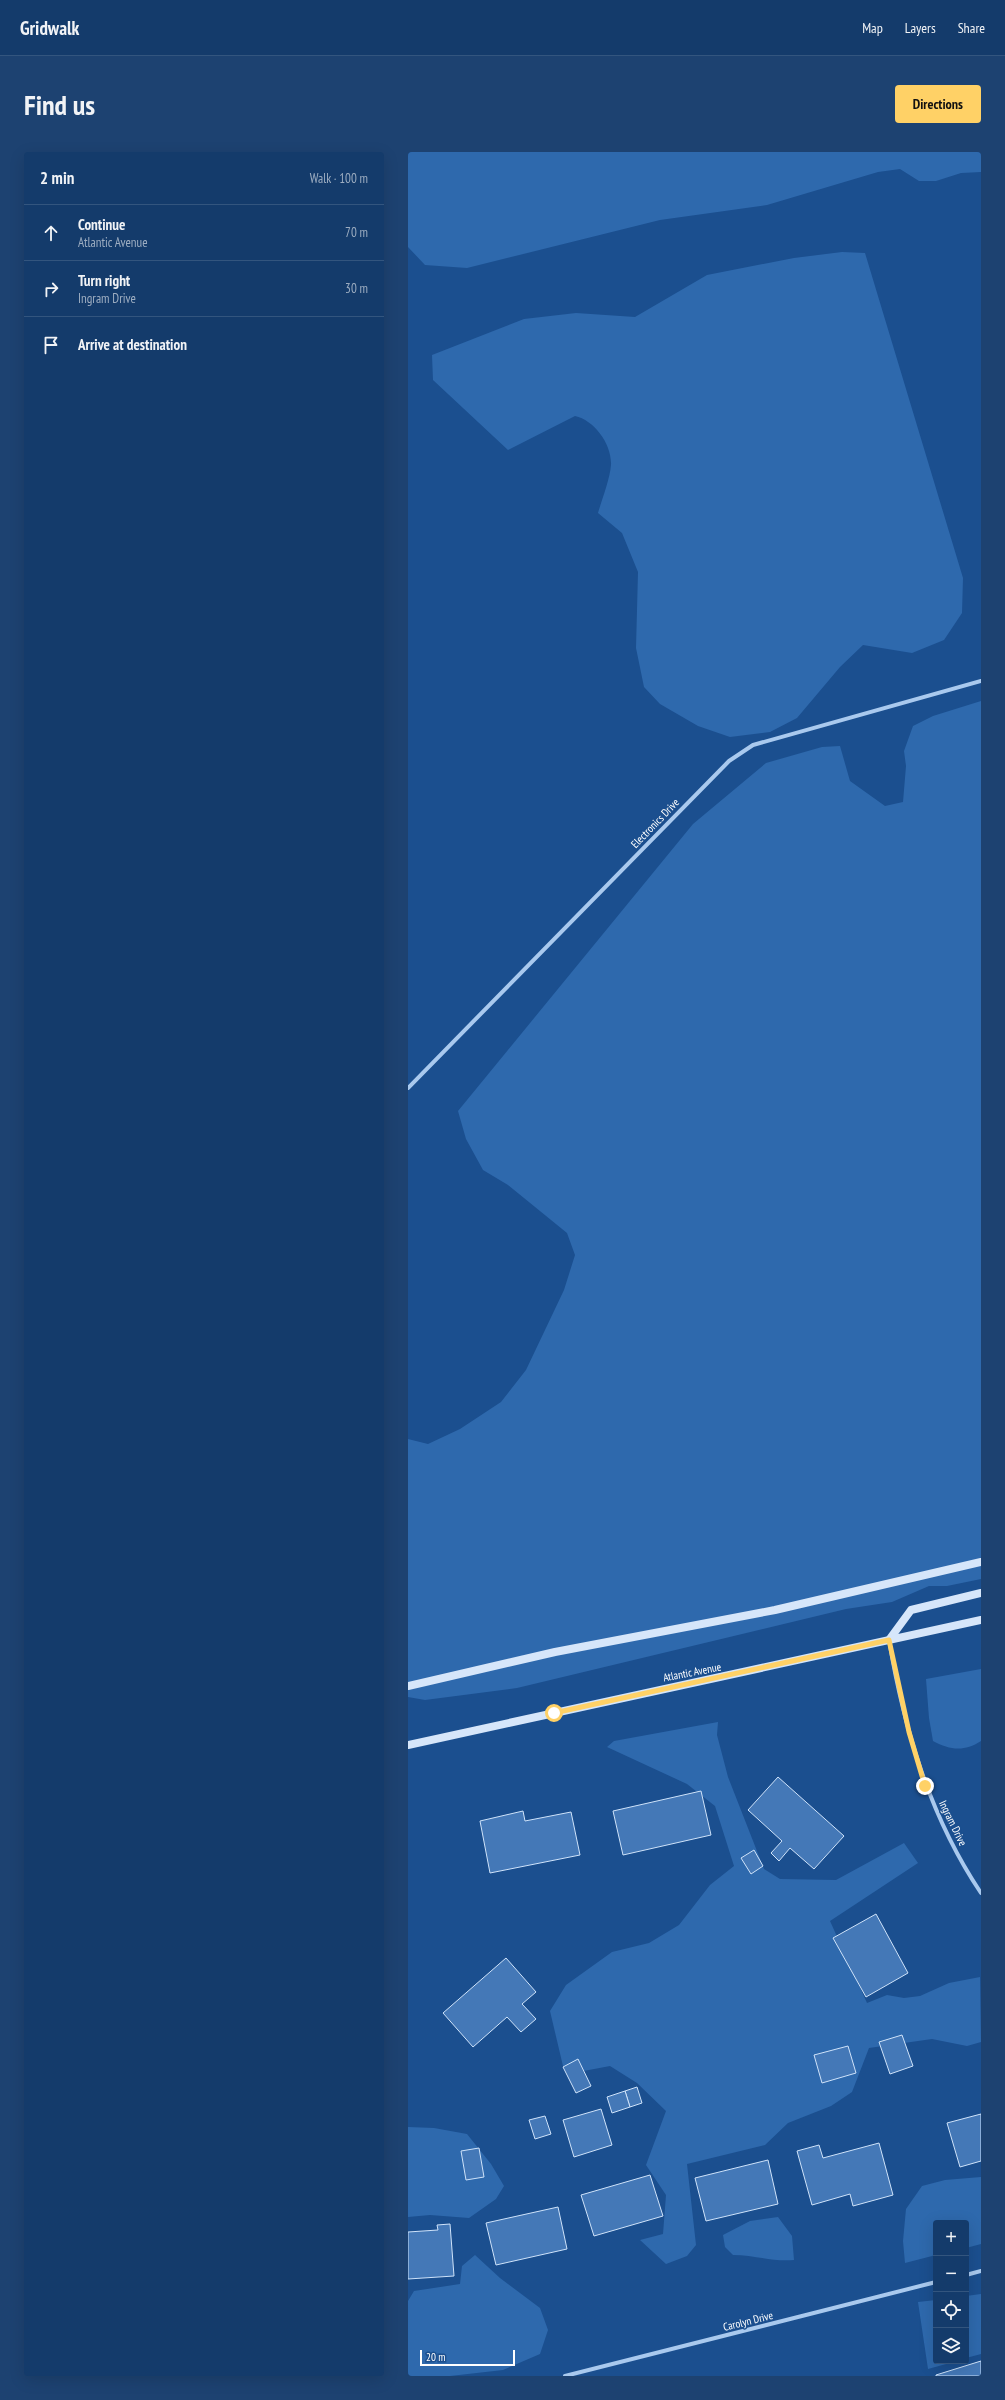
<!DOCTYPE html>
<meta charset="utf-8">
<style>
:root{--surface:#143b6b;--page:#1d4271;--text:#f1f3f6;--muted:#9dadc1;--line:#33557e;--accent:#ffd166}
body{margin:0;font-family:"PT Sans Narrow",sans-serif;background:var(--page);color:var(--text)}
.controls{position:absolute;right:12px;bottom:12px;display:grid;overflow:hidden;border-radius:4px;box-shadow:0 4px 16px #0002}
.controls button{width:36px;height:36px;display:grid;place-items:center;padding:0;border:0;border-bottom:1px solid var(--line);background:var(--surface);color:var(--text);font:20px sans-serif}
.scale{position:absolute;left:12px;bottom:10px;width:95px;box-sizing:border-box;padding-left:4px;border:2px solid #fff;border-top:0;font-size:11px;line-height:14px;white-space:nowrap;color:#fff;-webkit-text-stroke:3px #1b4f8f;paint-order:stroke}
.stop{position:absolute;width:12px;height:12px;margin:-9px;border:3px solid #ffd166;border-radius:50%;background:#fff}
.stop.end{background:#ffd166;border-color:#fff;box-shadow:0 1px 4px #0008}
.list{margin:0;padding:0;list-style:none}
h2{display:flex;justify-content:space-between;align-items:center;height:52px;margin:0;padding:0 16px;font-size:17px}
h2 small{font-size:13px;font-weight:400;color:var(--muted)}
.list li{display:grid;grid-template-columns:26px 1fr auto;gap:12px;align-items:center;box-sizing:border-box;height:56px;padding:0 16px;border-top:1px solid var(--line)}
.list b{display:block;font-size:15px;white-space:nowrap}
.list p{margin:0;font-size:13px;white-space:nowrap;color:var(--muted)}
.list em{font-size:13px;font-style:normal;color:var(--muted)}
.icon{flex:none;width:22px;height:22px;fill:none;stroke:currentColor;stroke-width:2;stroke-linecap:round;stroke-linejoin:round}
.map{position:relative;flex:none;width:573px;height:2224px;overflow:hidden;border-radius:4px}
header{display:flex;align-items:center;gap:24px;box-sizing:border-box;height:56px;padding:0 20px;background:var(--surface);border-bottom:1px solid var(--line)}
header strong{font-size:19px}
nav{display:flex;gap:22px;margin-inline-start:auto;font-size:14px}
.intro{display:flex;align-items:center;justify-content:space-between;box-sizing:border-box;height:96px;padding:0 24px}
h1{margin:0;font-size:28px}
.button{padding:10px 18px;border-radius:4px;background:var(--accent);color:#111;font-size:14px;font-weight:700}
main{display:flex;gap:24px;padding:0 24px}
aside{flex:1;background:var(--surface);border-radius:4px;box-shadow:0 4px 16px #0002}
.map>svg:first-child{display:block}
</style>
<header>
<strong>Gridwalk</strong>
<nav><a>Map</a><a>Layers</a><a>Share</a></nav>
</header>
<div class="intro"><h1>Find us</h1><a class="button">Directions</a></div>
<main>
<aside>
<h2>2 min<small>Walk · 100 m</small></h2>
<ul class="list">
<li><svg class="icon" aria-label="ahead" viewBox="0 0 24 24"><path d="M12 20V5M6 11l6-6 6 6"/></svg><div><b>Continue</b><p>Atlantic Avenue</p></div><em>70 m</em></li>
<li><svg class="icon" aria-label="right" viewBox="0 0 24 24"><path d="M7 20v-9h11M14 6l5 5-5 5"/></svg><div><b>Turn right</b><p>Ingram Drive</p></div><em>30 m</em></li>
<li><svg class="icon" aria-label="arrive" viewBox="0 0 24 24"><path d="M6 21V4h12l-3 4 3 4H6"/></svg><div><b>Arrive at destination</b></div></li>
</ul>
</aside>
<div class="map">
<svg width="573" height="2224" viewBox="0 0 573 2224">
<rect width="100%" height="100%" fill="#1b4f8f"/>
<!-- green -->
<g fill="#2e69ad">
<polygon points="0,0 573,0 573,20 553,21 528,29 511,29 492,17 470,20 359,53 252,68 59,116 17,113 0,95"/>
<path d="M 434,100 L 457,101 L 555,426 L 554,461 L 536,488 L 504,501 L 455,493 L 432,515 L 389,566 L 362,580 L 322,585 L 290,574 L 252,552 L 236,535 L 228,496 L 230,420 L 214,381 L 190,361 C 194,347 202,327 203,313 C 204,292 186,268 167,264 L 100,298 L 25,228 L 24,203 L 116,167 L 168,161 L 227,165 L 299,123 L 386,106 Z"/>
<polygon points="573,549 573,1427 539,1434 521,1434 484,1450 438,1457 109,1536 17,1548 0,1545 0,1287 20,1292 52,1277 93,1250 118,1218 156,1138 167,1103 159,1081 100,1033 75,1018 58,987 50,959 285,672 358,611 414,595 432,594 442,629 477,654 495,650 498,614 496,599 505,574 525,564"/>
<path d="M 573,1517 L 573,1589 C 556,1600 542,1598 525,1589 L 521,1566 L 518,1527 Z"/>
<polygon points="310,1570 309,1583 320,1625 356,1717 372,1727 428,1728 496,1691 510,1711 422,1769 459,1851 479,1843 496,1846 512,1844 541,1831 572,1825 573,1890 559,1894 524,1887 461,1896 444,1940 423,1954 380,1971 357,1993 279,2012 288,2093 279,2104 258,2112 232,2088 255,2082 258,2043 238,2013 258,1959 229,1931 202,1914 165,1921 155,1914 142,1859 158,1833 204,1800 241,1791 271,1773 302,1733 326,1714 307,1654 279,1632 199,1595 206,1589"/>
<polygon points="0,1975 26,1976 59,1982 83,2012 96,2034 88,2047 61,2066 22,2063 0,2065"/>
<polygon points="573,2025 573,2092 558,2096 558,2071 528,2071 528,2103 497,2111 495,2089 498,2057 514,2034 537,2028"/>
<path d="M 370,2065 L 384,2084 L 386,2108 C 365,2110 346,2103 325,2103 L 317,2095 L 315,2083 L 342,2069 Z"/>
<polygon points="67,2103 92,2126 132,2156 140,2178 132,2202 95,2218 42,2224 0,2224 0,2149 6,2139 52,2132 54,2114"/>
<polygon points="573,2142 573,2202 558,2206 558,2144"/>
<polygon points="528,2148 528,2209 549,2209 520,2217 510,2150"/>
</g>
<!-- building -->
<g fill="#4478b7" stroke="#cfe3fa">
<polygon points="370,1625 436,1684 406,1717 382,1696 371,1709 363,1701 374,1689 340,1658"/>
<polygon points="293,1639 303,1683 215,1703 205,1659"/>
<polygon points="115,1659 117,1669 163,1660 172,1703 82,1721 72,1669"/>
<polygon points="346,1698 355,1714 343,1722 333,1706"/>
<polygon points="468,1762 500,1821 458,1845 425,1786"/>
<polygon points="98,1806 128,1840 114,1852 128,1867 113,1880 99,1865 65,1895 35,1861"/>
<polygon points="494,1883 505,1914 482,1922 471,1890"/>
<polygon points="440,1894 448,1921 414,1931 406,1903"/>
<polygon points="170,1907 183,1934 168,1941 155,1915"/>
<polygon points="229,1935 234,1951 222,1955 217,1939"/>
<polygon points="217,1939 222,1955 204,1961 199,1945"/>
<polygon points="193,1957 204,1993 166,2005 155,1968"/>
<polygon points="573,1962 573,2009 552,2015 539,1971"/>
<polygon points="137,1964 143,1982 127,1987 121,1968"/>
<polygon points="471,1991 485,2043 445,2054 442,2042 404,2053 389,1999 411,1993 415,2006"/>
<polygon points="71,1996 76,2025 58,2028 53,1999"/>
<polygon points="360,2008 370,2052 298,2069 287,2026"/>
<polygon points="242,2023 255,2064 186,2084 173,2043"/>
<polygon points="150,2055 159,2097 88,2113 78,2071"/>
<polygon points="42,2072 46,2124 0,2127 0,2080 30,2078 29,2073"/>
<polygon points="573,2209 573,2224 528,2224 528,2223"/>
</g>
<g fill="none" stroke-linecap="round" stroke-linejoin="round">
<!-- street -->
<g stroke="#a9c9ee" stroke-width="4">
<polyline points="0,936 321,609 345,593 573,529"/>
<path d="M 481,1488 C 496,1577 522,1665 573,1741"/>
<polyline points="558,2123 573,2119"/>
<polyline points="157,2224 528,2130"/>
</g>
<!-- secondary -->
<g stroke="#d6e6fa" stroke-width="8">
<polyline points="481,1488 503,1458 573,1441"/>
<polyline points="0,1534 147,1500 367,1458 573,1410"/>
<polyline points="0,1593 573,1468"/>
</g>
</g>
<g fill="none" stroke-linecap="round" stroke-linejoin="round">
<!-- route -->
<polyline stroke="#ffd166" stroke-width="5" points="146,1561 481,1488 501,1580 517,1634"/>
</g>
<g text-anchor="middle" dominant-baseline="central" stroke-width="3" stroke-linejoin="round" paint-order="stroke">
<!-- street labels -->
<g font-size="11" fill="#fff" stroke="#1b4f8f">
<text transform="translate(247 671) rotate(-46)">Electronics Drive</text>
<text transform="translate(284 1520) rotate(-11)">Atlantic Avenue</text>
<text transform="translate(545 1671) rotate(64)">Ingram Drive</text>
<text transform="translate(340 2169) rotate(-14)">Carolyn Drive</text>
</g>
</g>
</svg>
<div class="controls">
<button>+</button>
<button>−</button>
<button><svg class="icon" aria-label="locate" viewBox="0 0 24 24"><circle cx="12" cy="12" r="6"/><path d="M12 2v4M12 18v4M2 12h4M18 12h4"/></svg></button>
<button><svg class="icon" aria-label="layers" viewBox="0 0 24 24"><path d="M12 4l9 5-9 5-9-5zM3 14l9 5 9-5"/></svg></button>
</div>
<div class="scale">20 m</div>
<div class="stop" style="left:146px;top:1561px"></div>
<div class="stop end" style="left:517px;top:1634px"></div>
</div>
</main>
